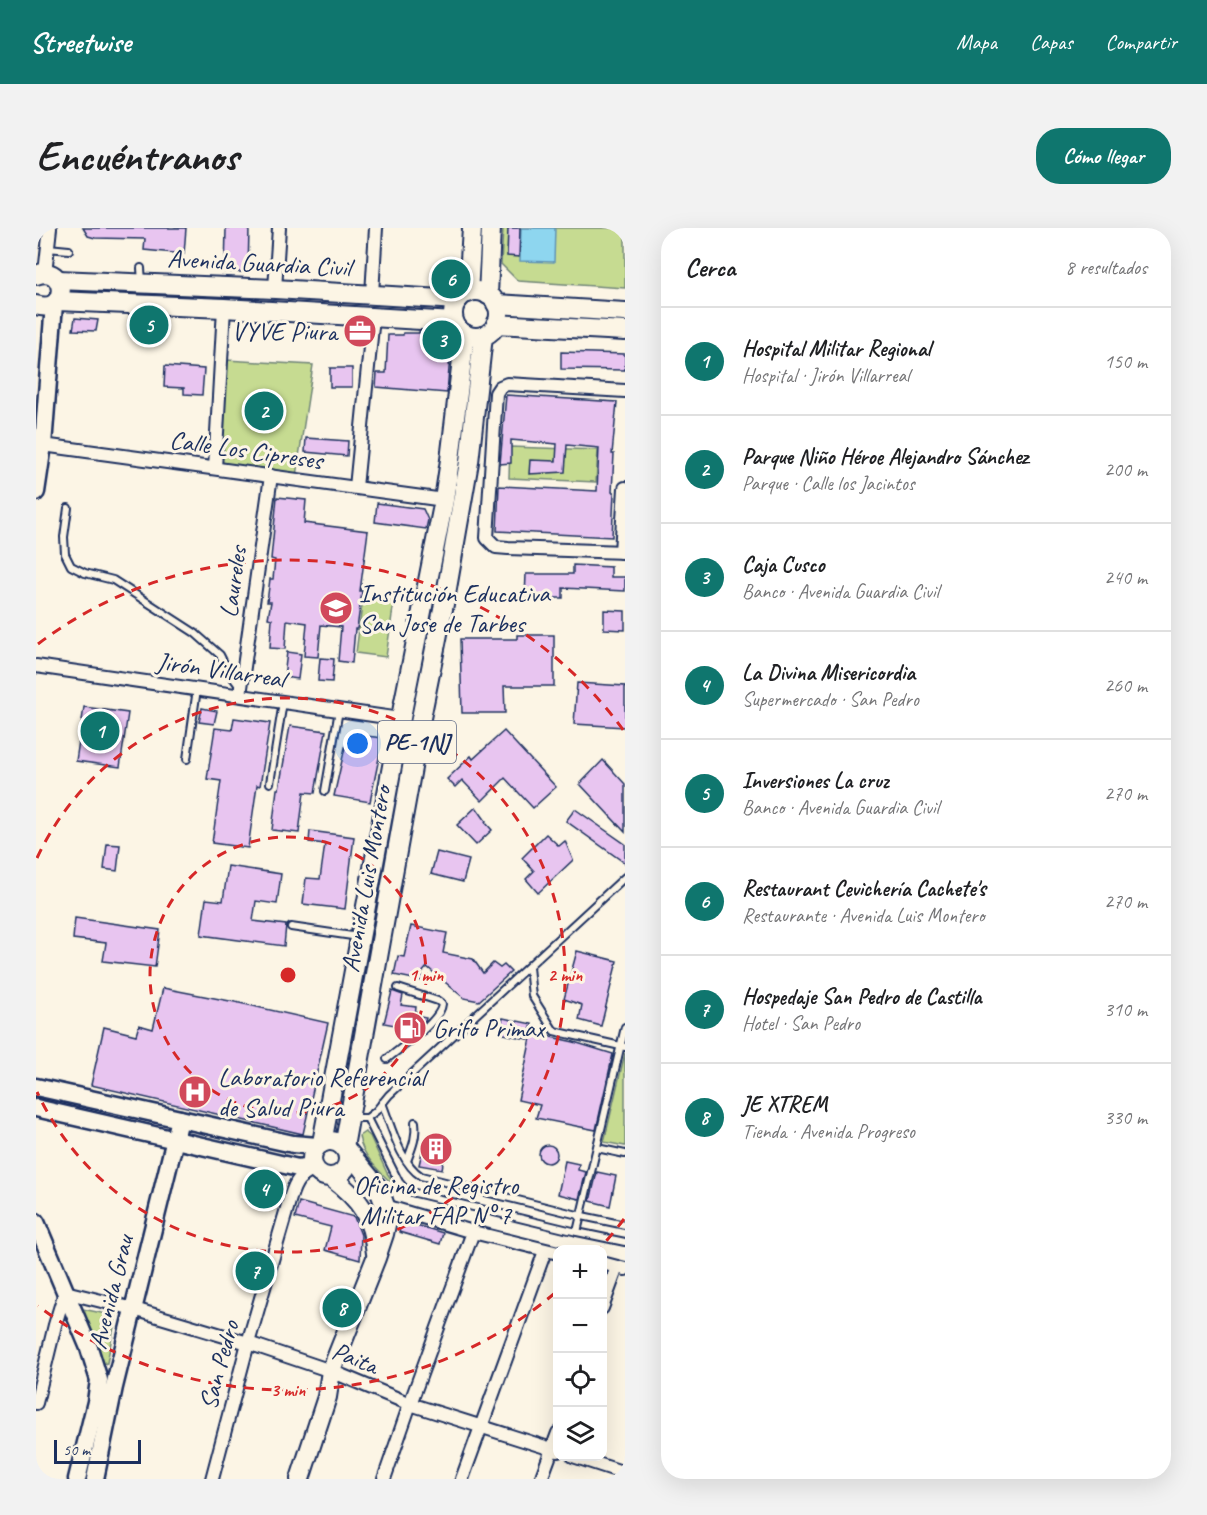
<!DOCTYPE html>
<html lang="es">
<meta charset="utf-8">
<style>
:root{--surface:#fff;--page:#f2f2f2;--text:#202124;--muted:#757577;--line:#e0e0e0;--accent:#0f766e}
body{margin:0;font-family:Caveat,sans-serif;background:var(--page);color:var(--text)}
.controls{position:absolute;right:18px;bottom:18px;display:grid;overflow:hidden;border-radius:12px;box-shadow:0 6px 24px #0002}
.controls button{width:54px;height:54px;display:grid;place-items:center;padding:0;border:0;border-bottom:2px solid var(--line);background:var(--surface);color:var(--text);font:30px sans-serif}
.scale{position:absolute;left:18px;bottom:15px;width:87px;box-sizing:border-box;padding-left:6px;border:3px solid #1b2f5e;border-top:0;font-size:16px;line-height:21px;white-space:nowrap;color:#1b2f5e;-webkit-text-stroke:4px #fcf5e5;paint-order:stroke}
.you{position:absolute;left:322px;top:516px;width:21px;height:21px;margin:-15px;border:4px solid #fff;border-radius:50%;background:#1a73e8;box-shadow:0 0 0 9px #1a73e833}
.badge{display:grid;place-items:center;width:39px;height:39px;border-radius:50%;background:var(--accent);color:#fff;font-size:20px;font-weight:700}
.pin{position:absolute;translate:-50% -50%;border:3px solid #fff;box-shadow:0 2px 6px #0006}
.list{margin:0;padding:0;list-style:none}
h2{display:flex;justify-content:space-between;align-items:center;height:78px;margin:0;padding:0 24px;font-size:26px}
h2 small{font-size:20px;font-weight:400;color:var(--muted)}
.list li{display:grid;grid-template-columns:39px 1fr auto;gap:18px;align-items:center;box-sizing:border-box;height:108px;padding:0 24px;border-top:2px solid var(--line)}
.list b{display:block;font-size:22px;white-space:nowrap}
.list p{margin:0;font-size:20px;white-space:nowrap;color:var(--muted)}
.list em{font-size:20px;font-style:normal;color:var(--muted)}
.icon{flex:none;width:33px;height:33px;fill:none;stroke:currentColor;stroke-width:2;stroke-linecap:round;stroke-linejoin:round}
.map{position:relative;flex:none;width:589px;height:1251px;overflow:hidden;border-radius:24px}
header{display:flex;align-items:center;gap:36px;box-sizing:border-box;height:84px;padding:0 30px;background:var(--accent);color:#fff}
header strong{font-size:28px}
nav{display:flex;gap:33px;margin-inline-start:auto;font-size:21px}
.intro{display:flex;align-items:center;justify-content:space-between;box-sizing:border-box;height:144px;padding:0 36px}
h1{margin:0;font-size:42px}
.button{padding:15px 27px;border-radius:24px;background:var(--accent);color:#fff;font-size:21px;font-weight:700}
main{display:flex;gap:36px;padding:0 36px}
aside{flex:1;background:var(--surface);border-radius:24px;box-shadow:0 6px 24px #0002}
.map>svg:first-child{display:block}
</style>
<header>
<strong>Streetwise</strong>
<nav><a>Mapa</a><a>Capas</a><a>Compartir</a></nav>
</header>
<div class="intro"><h1>Encuéntranos</h1><a class="button">Cómo llegar</a></div>
<main>
<div class="map">
<svg width="589" height="1251" viewBox="0 0 589 1251">
<rect width="100%" height="100%" fill="#fcf5e5"/>
<filter id="ink" filterUnits="userSpaceOnUse"><feTurbulence type="fractalNoise" baseFrequency=".0167" numOctaves="2"/><feDisplacementMap in="SourceGraphic" scale="12" xChannelSelector="R" yChannelSelector="G"/><feConvolveMatrix kernelMatrix="1 2 1 2 8 2 1 2 1" color-interpolation-filters="sRGB"/></filter>
<g filter="url(#ink)">
<!-- green -->
<g fill="#c6db91" stroke="#708578" stroke-width="1.5">
<polygon points="467,0 589,0 589,60 482,53 465,36"/>
<polygon points="190,132 277,137 260,248 185,238"/>
<polygon points="474,219 562,222 560,254 473,250"/>
<polygon points="327,369 358,373 350,429 320,425"/>
<polygon points="589,825 589,918 568,914"/>
<path d="M 329,904 L 334,908 L 351,945 L 361,960 C 346,946 326,929 323,908 Z"/>
<polygon points="42,1080 80,1088 71,1135 63,1136"/>
</g>
<!-- water -->
<polygon fill="#8ed6ef" stroke="#6093b5" stroke-width="1.5" points="485,0 519,0 518,34 484,33"/>
<!-- building -->
<g fill="#e8c5f0" stroke="#1b2f5e" stroke-width="1.5">
<polygon points="47,0 150,0 148,26 108,22 109,11 59,10 52,8"/>
<polygon points="190,0 213,0 212,44 189,44"/>
<polygon points="472,0 484,0 483,29 471,28"/>
<polygon points="39,90 62,92 60,103 37,102"/>
<polygon points="383,104 404,104 404,114 415,116 411,165 340,159 341,145 350,145 352,107 367,107 367,105 383,105"/>
<polygon points="525,124 589,126 589,142 525,141"/>
<polygon points="129,138 168,141 166,167 148,166 148,160 128,159"/>
<rect x="294" y="140" width="22" height="19"/>
<polygon points="470,167 581,174 576,226 578,226 576,264 578,264 576,309 461,303 463,258 561,263 563,220 531,217 529,244 493,246 494,232 520,233 521,216 475,212 475,235 464,236"/>
<polygon points="270,210 312,213 311,228 269,224"/>
<polygon points="241,269 270,272 268,295 332,303 324,363 326,363 321,401 319,401 316,435 302,433 305,399 285,397 282,429 268,428 271,395 251,392 249,421 234,420 236,391 232,390 235,374 231,374 234,351 237,351 239,332 235,331"/>
<polygon points="341,275 387,281 392,292 390,301 339,294"/>
<polygon points="537,337 575,339 575,349 589,349 589,363 527,360 527,370 489,370 490,346 537,346"/>
<polygon points="568,382 589,383 589,402 568,401"/>
<polygon points="481,407 518,407 518,458 468,458 469,485 426,485 424,411 481,411"/>
<polygon points="251,424 265,426 262,451 248,449"/>
<polygon points="284,430 298,431 296,454 282,453"/>
<polygon points="541,455 589,458 589,499 538,496"/>
<polygon points="48,479 92,485 84,539 40,533"/>
<polygon points="166,480 181,483 178,496 163,494"/>
<polygon points="198,490 234,495 224,558 221,557 212,620 176,615 185,553 171,551 179,500 196,502"/>
<polygon points="254,498 290,503 279,565 268,564 263,605 236,602 241,561 243,561"/>
<polygon points="468,503 520,559 497,580 469,550 446,573 426,552 419,559 411,551 435,528 437,531"/>
<polygon points="312,506 347,510 334,574 298,568"/>
<polygon points="567,532 589,556 589,604 544,556"/>
<polygon points="440,579 450,593 449,594 456,602 440,617 421,597"/>
<polygon points="539,581 589,616 589,635 530,593"/>
<polygon points="274,603 318,609 309,681 267,676 270,650 284,651 289,616 273,614"/>
<polygon points="510,606 523,618 529,613 537,632 502,665 490,651 498,643 486,630"/>
<polygon points="71,616 84,617 81,643 68,641"/>
<polygon points="401,624 433,632 427,654 395,646"/>
<polygon points="192,638 245,646 241,676 220,673 217,693 250,697 248,718 165,707 170,671 187,673"/>
<polygon points="39,690 124,702 119,739 67,733 70,715 37,711"/>
<polygon points="375,698 411,705 407,725 437,731 447,745 457,735 464,740 468,737 475,744 443,773 428,770 391,739 385,746 392,754 358,747 362,728 368,729"/>
<polygon points="541,723 581,733 565,798 543,792 546,777 528,771"/>
<polygon points="127,760 199,774 292,795 267,906 55,857 68,799 100,807 103,797 117,801"/>
<polygon points="356,763 367,767 365,777 380,779 379,788 390,790 389,793 380,801 348,795"/>
<polygon points="467,790 496,796 492,811 463,805"/>
<polygon points="496,805 538,814 577,826 560,902 500,890 504,877 482,872"/>
<polygon points="393,907 415,912 411,931 408,930 406,941 383,937 389,911 392,912"/>
<circle cx="512" cy="926" r="9"/>
<polygon points="529,933 543,936 542,942 550,944 543,971 522,966"/>
<polygon points="561,944 580,948 574,978 554,973"/>
<polygon points="263,974 318,989 325,1007 324,1032 289,1022 295,999 259,990"/>
<polygon points="370,994 407,1005 404,1016 363,1004 365,995"/>
</g>
<g fill="none" stroke-linecap="round" stroke-linejoin="round">
<!-- lane casing -->
<g stroke="#1b2f5e" stroke-width="10">
<g id="lane">
<polyline points="12,20 33,22"/>
<polyline points="105,40 106,54"/>
<polyline points="32,280 28,309 29,326 35,338 49,345 77,352 159,405 184,427 192,443 204,459"/>
<polyline points="151,531 161,461"/>
<polyline points="234,555 247,474"/>
<polyline points="289,563 303,482"/>
<polyline points="255,699 323,709"/>
<polyline points="493,739 496,768 518,803 589,819"/>
<path d="M 351,831 C 364,820 405,793 406,776 L 402,773 L 362,760"/>
<path d="M 346,875 C 355,897 364,935 385,948 L 546,988 L 589,997"/>
<polyline points="316,890 331,890 340,883 353,867 589,649"/>
<polyline points="331,890 363,954 370,962 379,965 541,1004 589,1014"/>
<polyline points="561,920 589,926"/>
<path d="M 371,933 C 376,920 381,909 379,894"/>
<polyline points="541,1004 589,799"/>
</g>
</g>
<!-- street casing -->
<g stroke="#1b2f5e" stroke-width="16">
<g id="street">
<polyline points="9,45 14,0"/>
<polyline points="239,61 243,0"/>
<polyline points="336,66 340,0"/>
<polyline points="589,163 471,156 464,159 460,165 451,310 460,319 472,320 589,324"/>
<polyline points="7,217 408,272"/>
<polyline points="179,240 188,80"/>
<polyline points="320,259 337,89"/>
<polyline points="585,324 589,260"/>
<polyline points="0,438 364,491"/>
<polyline points="204,467 235,248"/>
<polyline points="349,978 437,1004 522,1025"/>
<polyline points="566,1035 589,1041"/>
<polyline points="566,1080 581,1039"/>
<polyline points="0,1175 19,1097 29,1064 98,1081 212,1115 295,1143 374,1176 522,1223"/>
<polyline points="537,1228 589,1245"/>
<path d="M 176,1251 L 212,1115 L 254,970 C 260,952 262,950 278,941"/>
<polyline points="348,1251 374,1176 437,1004"/>
<polyline points="426,1251 509,1023"/>
<polyline points="505,1251 522,1205"/>
</g>
</g>
<!-- secondary casing -->
<g stroke="#1b2f5e" stroke-width="21">
<g id="secondary">
<polyline points="0,264 7,217 18,76"/>
<polyline points="0,859 257,916 281,918"/>
<polyline points="0,880 262,940 277,938"/>
<polyline points="0,994 53,1120 63,1152 60,1174 41,1251"/>
<polyline points="59,1251 78,1159 144,891"/>
</g>
</g>
<!-- primary casing -->
<g stroke="#1b2f5e" stroke-width="22">
<g id="primary">
<path d="M 0,47 C 32,35 34,88 0,77"/>
<polyline points="22,52 239,61 422,72"/>
<circle cx="440" cy="86" r="23"/>
<polyline points="432,65 436,0"/>
<polyline points="452,67 455,0"/>
<polyline points="21,73 188,80 418,94"/>
<polyline points="460,76 589,84"/>
<polyline points="460,96 589,103"/>
<circle cx="294" cy="931" r="18"/>
<polyline points="286,915 367,479 408,272 414,232 429,106"/>
<polyline points="308,919 384,495 410,366 433,234 447,108"/>
<path d="M 296,950 C 325,972 336,988 340,1025"/>
<polyline points="264,1251 291,1169 295,1143 340,1030 348,1006 351,992 349,978 343,961 310,921"/>
</g>
</g>
<!-- lane -->
<use href="#lane" stroke="#fcf5e5" stroke-width="6"/>
<!-- street -->
<use href="#street" stroke="#fcf5e5" stroke-width="12"/>
<!-- secondary -->
<use href="#secondary" stroke="#fcf5e5" stroke-width="16"/>
<!-- primary -->
<use href="#primary" stroke="#fcf5e5" stroke-width="18"/>
</g>
</g>
<!-- distance rings -->
<g fill="none" stroke="#d62828" stroke-width="3" stroke-dasharray="10 8">
<circle cx="252" cy="747" r="138"/>
<path d="M1 630A277 277 0 1 1 1 864"/>
<path d="M588 991A415 415 0 0 1 565 1019M519 1065A415 415 0 0 1 2 1078M2 416A415 415 0 0 1 588 503"/>
</g>
<!-- icons -->
<defs>
<g id="office-disc" transform="scale(1.725)"><circle r="9.5" fill="#d1495b" stroke="#fcf5e5"/><path d="M-6-3h4V-5.5h4V-3h4V5H-6ZM-1-4.5V-3h2v-1.5ZM-6 0V1H6V0Z" fill="#fff"/></g>
<g id="school-disc" transform="scale(1.725)"><circle r="9.5" fill="#d1495b" stroke="#fcf5e5"/><path d="M0-5L7-2L0 1L-7-2ZM-4 1L0 2.5L4 1V4Q0 6-4 4Z" fill="#fff"/></g>
<g id="fuel-disc" transform="scale(1.725)"><circle r="9.5" fill="#d1495b" stroke="#fcf5e5"/><path d="M-5.5-6h7V0h2V4h1.3V-2.5L3-4.5l.8-.8L6-3V5H2.5V1h-1V6h-7ZM-4.2-4.7v3.2H.2V-4.7Z" fill="#fff"/></g>
<g id="hospital-disc" transform="scale(1.725)"><circle r="9.5" fill="#d1495b" stroke="#fcf5e5"/><path d="M-5-5h3v3.5h4V-5h3V5h-3V1.5h-4V5h-3Z" fill="#fff"/></g>
<g id="building-disc" transform="scale(1.725)"><circle r="9.5" fill="#d1495b" stroke="#fcf5e5"/><path d="M-4-6H4V6H1V3H-1V6H-4ZM-2.5-4.3h1.7v1.8h-1.7ZM.8-4.3h1.7v1.8H.8ZM-2.5-1h1.7V.8h-1.7ZM.8-1h1.7V.8H.8Z" fill="#fff"/></g>
</defs>
<g fill-rule="evenodd">
<use href="#office-disc" x="324" y="103"/>
<use href="#school-disc" x="300" y="380"/>
<use href="#fuel-disc" x="374" y="800"/>
<use href="#hospital-disc" x="159" y="864"/>
<use href="#building-disc" x="400" y="921"/>
</g>
<g text-anchor="middle" dominant-baseline="central" stroke-width="6" stroke-linejoin="round" paint-order="stroke">
<!-- shield labels -->
<rect fill="#fcf5e5" stroke="#5e6a86" stroke-width="1.5" x="342" y="493" width="78" height="42" rx="4.5"/>
<g font-size="24" font-weight="bold" fill="#1b2f5e">
<text x="381" y="514">PE-1NJ</text>
</g>
<!-- street labels -->
<g font-size="26" fill="#1b2f5e" stroke="#fcf5e5">
<text transform="translate(223 35) rotate(3)">Avenida Guardia Civil</text>
<text transform="translate(210 222) rotate(8)">Calle Los Cipreses</text>
<text transform="translate(197 354) rotate(-82)">Laureles</text>
<text transform="translate(185 442) rotate(8)">Jirón Villarreal</text>
<text transform="translate(330 651) rotate(-80)">Avenida Luis Montero</text>
<text transform="translate(75 1064) rotate(-76)">Avenida Grau</text>
<text transform="translate(319 1130) rotate(22)">Paita</text>
<text transform="translate(183 1137) rotate(-75)">San Pedro</text>
</g>
<!-- poi labels -->
<g font-size="26" fill="#1b2f5e" stroke="#fcf5e5" text-anchor="start">
<text x="301" y="103" text-anchor="end">VYVE Piura</text>
<text x="323" y="365">Institución Educativa<tspan x="323" dy="30">San Jose de Tarbes</tspan></text>
<text x="397" y="800">Grifo Primax</text>
<text x="182" y="849">Laboratorio Referencial<tspan x="182" dy="30">de Salud Piura</tspan></text>
<text x="400" y="957" text-anchor="middle">Oficina de Registro<tspan x="400" dy="30">Militar FAP N° 7</tspan></text>
</g>
</g>
<circle cx="252" cy="747" r="9" fill="#d62828" stroke="#fcf5e5" stroke-width="3"/>
<g font-size="18" text-anchor="middle" font-weight="bold" fill="#d62828" stroke="#fcf5e5" stroke-width="6" stroke-linejoin="round" paint-order="stroke">
<text x="390" y="753">1 min</text>
<text x="529" y="753">2 min</text>
<text x="252" y="1168">3 min</text>
</g>
</svg>
<div class="controls">
<button>+</button>
<button>−</button>
<button><svg class="icon" aria-label="locate" viewBox="0 0 24 24"><circle cx="12" cy="12" r="6"/><path d="M12 2v4M12 18v4M2 12h4M18 12h4"/></svg></button>
<button><svg class="icon" aria-label="layers" viewBox="0 0 24 24"><path d="M12 4l9 5-9 5-9-5zM3 14l9 5 9-5"/></svg></button>
</div>
<div class="scale">50 m</div>
<div class="you"></div>
<div class="pin badge" style="left:64px;top:503px">1</div>
<div class="pin badge" style="left:228px;top:183px">2</div>
<div class="pin badge" style="left:406px;top:112px">3</div>
<div class="pin badge" style="left:228px;top:961px">4</div>
<div class="pin badge" style="left:113px;top:97px">5</div>
<div class="pin badge" style="left:415px;top:51px">6</div>
<div class="pin badge" style="left:219px;top:1043px">7</div>
<div class="pin badge" style="left:306px;top:1080px">8</div>
</div>
<aside>
<h2>Cerca<small>8 resultados</small></h2>
<ul class="list">
<li><span class="badge">1</span><div><b>Hospital Militar Regional</b><p>Hospital · Jirón Villarreal</p></div><em>150 m</em></li>
<li><span class="badge">2</span><div><b>Parque Niño Héroe Alejandro Sánchez</b><p>Parque · Calle los Jacintos</p></div><em>200 m</em></li>
<li><span class="badge">3</span><div><b>Caja Cusco</b><p>Banco · Avenida Guardia Civil</p></div><em>240 m</em></li>
<li><span class="badge">4</span><div><b>La Divina Misericordia</b><p>Supermercado · San Pedro</p></div><em>260 m</em></li>
<li><span class="badge">5</span><div><b>Inversiones La cruz</b><p>Banco · Avenida Guardia Civil</p></div><em>270 m</em></li>
<li><span class="badge">6</span><div><b>Restaurant Cevichería Cachete's</b><p>Restaurante · Avenida Luis Montero</p></div><em>270 m</em></li>
<li><span class="badge">7</span><div><b>Hospedaje San Pedro de Castilla</b><p>Hotel · San Pedro</p></div><em>310 m</em></li>
<li><span class="badge">8</span><div><b>JE XTREM</b><p>Tienda · Avenida Progreso</p></div><em>330 m</em></li>
</ul>
</aside>
</main>
